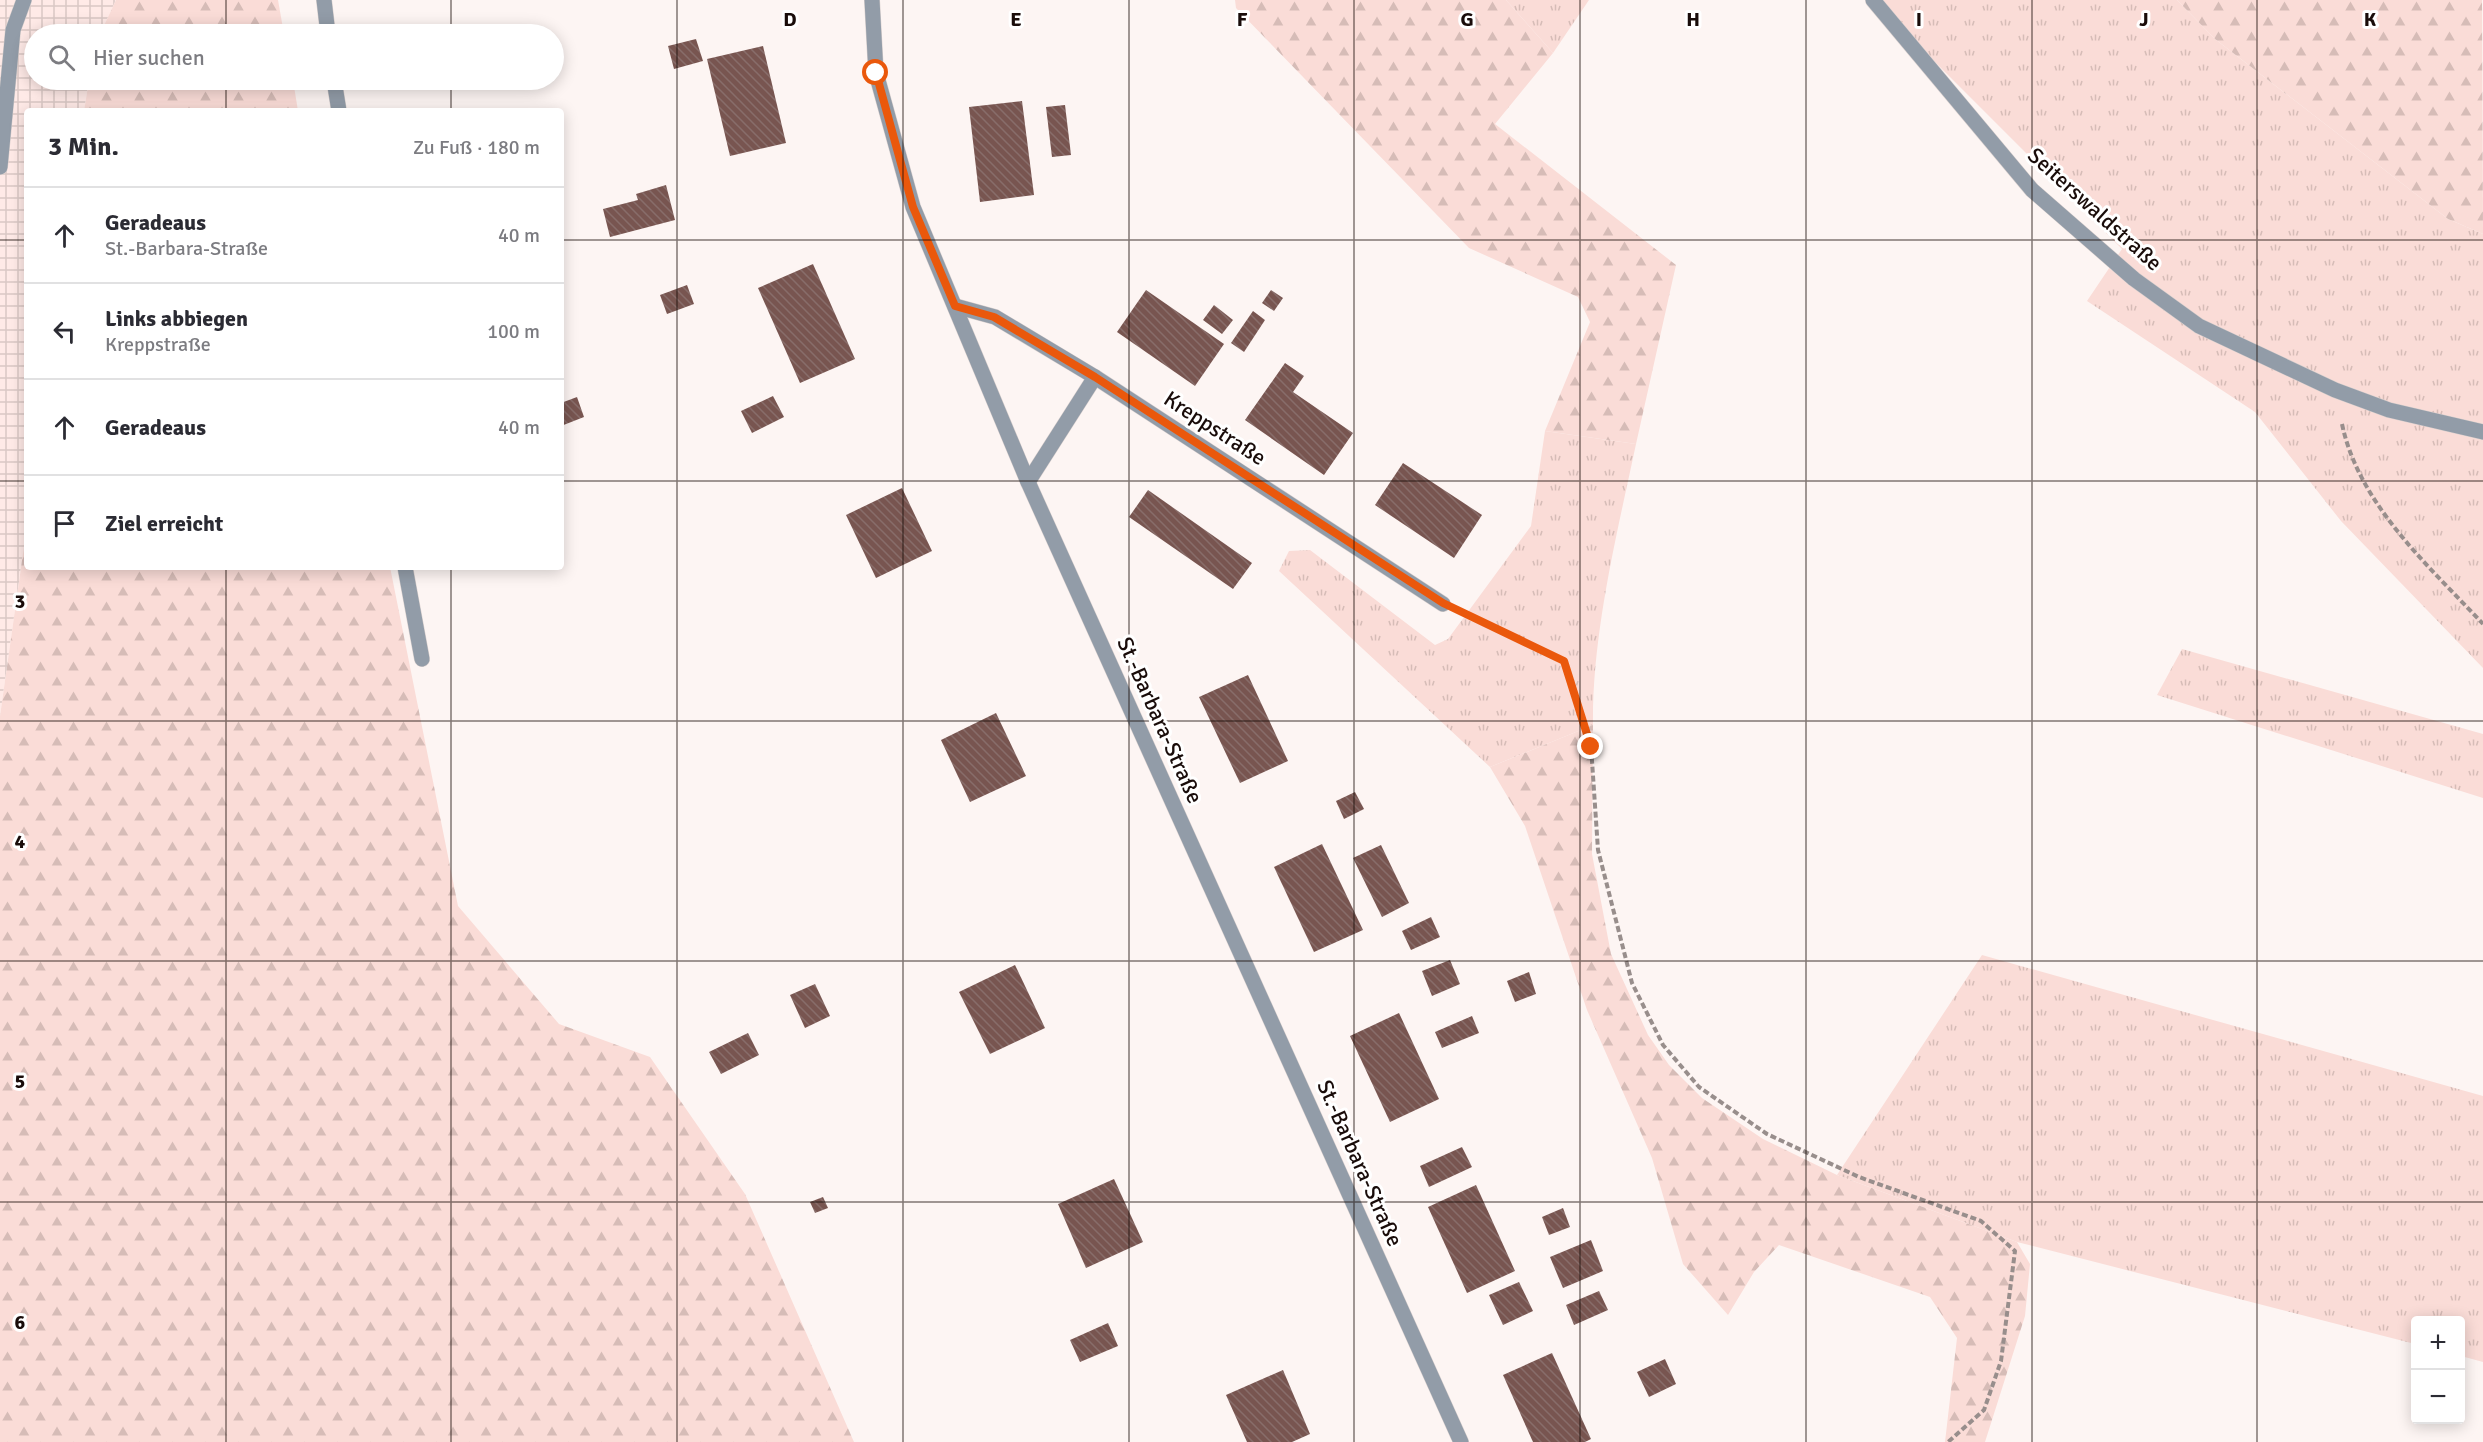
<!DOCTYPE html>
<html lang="de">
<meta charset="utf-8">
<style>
:root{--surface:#fff;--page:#f7f7f7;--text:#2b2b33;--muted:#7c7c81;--line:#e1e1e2}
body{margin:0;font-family:Signika,sans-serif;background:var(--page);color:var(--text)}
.controls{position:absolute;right:18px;bottom:18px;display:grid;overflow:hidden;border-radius:6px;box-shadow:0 3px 15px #0003}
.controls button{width:54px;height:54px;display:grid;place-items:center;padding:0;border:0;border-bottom:2px solid var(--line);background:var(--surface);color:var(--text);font:30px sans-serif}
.stop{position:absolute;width:18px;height:18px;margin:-14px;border:4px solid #ea580c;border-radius:50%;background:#fff}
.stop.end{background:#ea580c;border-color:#fff;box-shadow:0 2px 6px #0008}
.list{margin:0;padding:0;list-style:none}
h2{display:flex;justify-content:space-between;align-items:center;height:78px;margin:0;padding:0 24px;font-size:26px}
h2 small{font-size:20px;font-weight:400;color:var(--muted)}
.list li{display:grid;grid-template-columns:39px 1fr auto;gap:18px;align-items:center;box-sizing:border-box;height:96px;padding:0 24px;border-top:2px solid var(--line)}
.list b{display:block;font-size:22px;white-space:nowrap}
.list p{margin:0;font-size:20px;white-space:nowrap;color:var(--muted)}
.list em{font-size:20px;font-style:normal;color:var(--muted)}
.icon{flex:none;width:33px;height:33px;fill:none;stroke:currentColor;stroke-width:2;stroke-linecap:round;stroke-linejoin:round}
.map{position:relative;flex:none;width:2483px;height:1442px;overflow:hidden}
.search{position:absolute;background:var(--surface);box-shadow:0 3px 15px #0003;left:24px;top:24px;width:540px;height:66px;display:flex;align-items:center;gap:15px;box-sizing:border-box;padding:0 21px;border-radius:33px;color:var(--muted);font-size:22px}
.panel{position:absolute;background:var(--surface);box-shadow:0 3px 15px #0003;left:24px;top:108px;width:540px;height:462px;border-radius:6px}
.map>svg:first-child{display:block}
</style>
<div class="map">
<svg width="2483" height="1442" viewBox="0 0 2483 1442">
<defs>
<pattern id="industrial-grid" width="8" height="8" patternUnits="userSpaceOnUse" patternTransform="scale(1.5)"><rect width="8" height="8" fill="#ffeae7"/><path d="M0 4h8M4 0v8" fill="none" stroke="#dac8c5"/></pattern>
<pattern id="grass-tufts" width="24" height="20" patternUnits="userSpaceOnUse" patternTransform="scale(1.5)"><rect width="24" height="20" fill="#fadcd7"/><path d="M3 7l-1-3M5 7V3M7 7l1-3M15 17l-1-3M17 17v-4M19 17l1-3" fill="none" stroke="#d6bcb7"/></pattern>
<pattern id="forest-firs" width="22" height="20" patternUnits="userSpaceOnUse" patternTransform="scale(1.5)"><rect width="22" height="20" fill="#fadcd7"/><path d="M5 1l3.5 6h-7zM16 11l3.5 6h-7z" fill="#d6bcb7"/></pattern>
<pattern id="building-back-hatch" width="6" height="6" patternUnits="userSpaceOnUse" patternTransform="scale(1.5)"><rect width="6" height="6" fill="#785550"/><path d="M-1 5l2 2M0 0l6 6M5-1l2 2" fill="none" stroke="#886d6a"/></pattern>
</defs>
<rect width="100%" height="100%" fill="#fdf5f3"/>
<!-- industrial -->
<polygon fill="url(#industrial-grid)" points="0,0 116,0 100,34 34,34 34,80 89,80 84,111 27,111 27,525 0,716"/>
<!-- grass -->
<g fill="url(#grass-tufts)">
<polygon points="1506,0 1589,0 1553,53"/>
<polygon points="1873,0 2177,0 2215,39 2448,219 2483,234 2483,668 2341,521 2255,412 2087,301 2122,249"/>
<path d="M 1545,431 L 1636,444 C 1617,534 1592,633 1593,725 L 1490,767 L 1279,571 L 1289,551 L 1310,550 L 1435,645 L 1448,639 L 1531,526 Z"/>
<polygon points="2182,649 2483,734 2483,798 2157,695"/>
<polygon points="1982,955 2483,1096 2483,1362 2461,1356 2460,1320 2416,1320 2415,1344 2017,1242 1837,1175"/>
</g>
<!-- forest -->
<g fill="url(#forest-firs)">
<polygon points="116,0 278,0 284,34 100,34"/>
<polygon points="1235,0 1506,0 1553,53 1495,124 1676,265 1636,444 1545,431 1590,322 1578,297 1469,248 1236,8"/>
<polygon points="2177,0 2482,0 2483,234 2448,219 2215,39"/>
<polygon points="89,80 293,80 298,111 84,111"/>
<polygon points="27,525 27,567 390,567 458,906 559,1024 650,1057 745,1194 854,1442 0,1442 0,716"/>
<polygon points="1593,725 1592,854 1611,954 1648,1035 1669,1065 1702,1098 1763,1139 1837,1175 2017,1242 2030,1264 2025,1316 1985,1442 1945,1442 1957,1338 1930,1297 1779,1245 1754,1272 1728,1315 1683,1264 1652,1158 1587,1010 1525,826 1490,767"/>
</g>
<!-- building -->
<g fill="url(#building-back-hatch)">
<polygon points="696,39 703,61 674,69 668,46"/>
<polygon points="763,46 786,143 730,156 707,59"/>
<polygon points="1022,101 1034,195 980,202 969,107"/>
<polygon points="1065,105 1071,155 1052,157 1046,107"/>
<polygon points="666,185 675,220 610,237 603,209 638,200 636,194"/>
<polygon points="813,264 855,359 800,383 758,288"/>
<polygon points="687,285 694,304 667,314 660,295"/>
<polygon points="1146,290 1224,344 1195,386 1117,332"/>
<polygon points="1271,290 1283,298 1274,311 1262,303"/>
<polygon points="1214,305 1233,320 1222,334 1203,320"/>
<polygon points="1253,311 1265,320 1244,352 1231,343"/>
<polygon points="1285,363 1304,376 1293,392 1353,433 1324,475 1245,420"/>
<polygon points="773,396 784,417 752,433 741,411"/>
<polygon points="577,397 584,417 561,426 561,403"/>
<polygon points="1403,463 1482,515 1454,558 1375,505"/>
<polygon points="902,488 932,551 876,578 846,515"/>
<polygon points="1148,490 1252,563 1233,589 1129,517"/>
<polygon points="1248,675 1288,761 1240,783 1199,697"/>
<polygon points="996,713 1026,776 970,802 941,740"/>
<polygon points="1355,792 1364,809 1344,819 1336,801"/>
<polygon points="1322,844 1363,930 1314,952 1274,867"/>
<polygon points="1381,845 1409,903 1382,917 1353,858"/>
<polygon points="1431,917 1440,937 1411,950 1402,931"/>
<polygon points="1450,960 1460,984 1432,996 1422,971"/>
<polygon points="1015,965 1045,1028 990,1054 959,992"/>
<polygon points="1529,972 1536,994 1515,1002 1507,981"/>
<polygon points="815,984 830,1016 805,1028 790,995"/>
<polygon points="1399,1013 1439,1099 1390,1122 1350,1036"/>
<polygon points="1472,1016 1479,1033 1442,1048 1435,1032"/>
<polygon points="748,1033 759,1055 721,1074 709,1052"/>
<polygon points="1462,1147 1472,1167 1429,1187 1420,1166"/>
<polygon points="1114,1179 1143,1242 1086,1268 1058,1204"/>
<polygon points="1476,1185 1515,1271 1467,1293 1428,1207"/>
<polygon points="823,1197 828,1208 815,1213 810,1202"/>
<polygon points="1563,1208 1570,1227 1549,1235 1542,1217"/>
<polygon points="1591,1240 1603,1271 1563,1288 1550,1257"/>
<polygon points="1519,1282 1533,1311 1503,1325 1489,1295"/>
<polygon points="1599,1291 1608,1310 1574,1325 1566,1305"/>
<polygon points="1108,1323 1118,1346 1080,1362 1070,1340"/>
<polygon points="1552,1353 1591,1439 1585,1442 1533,1442 1503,1375"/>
<polygon points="1665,1359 1676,1384 1649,1397 1637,1372"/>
<polygon points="1283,1370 1310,1434 1292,1442 1247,1442 1226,1395"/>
</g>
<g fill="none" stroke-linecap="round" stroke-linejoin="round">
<!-- minor casing -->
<g stroke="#d9d0ce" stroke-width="16">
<g id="minor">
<polyline points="324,0 328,34"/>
<polyline points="872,0 876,73 913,207 1028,482 1461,1442"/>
<polyline points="1873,0 2032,190 2134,279 2199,326 2335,390 2389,410 2483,432"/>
<polyline points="334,80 339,111"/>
<polyline points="0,167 13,30 24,0"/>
<polyline points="955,306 995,317 1095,377 1443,604"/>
<polyline points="1028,482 1095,377"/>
<polyline points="405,567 422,659"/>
</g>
</g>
<!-- path -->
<g stroke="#988e8c" stroke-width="4" stroke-dasharray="6 3" stroke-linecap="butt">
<path d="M 2342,424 C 2359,505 2429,566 2483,624"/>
<polyline points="1468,616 1564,661 1591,746 1598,850 1632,983 1663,1045 1699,1087 1767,1134 1859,1177 1981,1221 2015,1251 2001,1361 1984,1410 1948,1442"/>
</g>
<!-- minor -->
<use href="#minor" stroke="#929ca8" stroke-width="15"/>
</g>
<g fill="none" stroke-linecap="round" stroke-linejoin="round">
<!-- route -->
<polyline stroke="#ea580c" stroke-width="8" points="876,73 913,207 955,306 994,317 1095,377 1443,603 1564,661 1591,747"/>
</g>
<!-- grid -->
<path fill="none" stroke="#190c0a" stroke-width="1.5" stroke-opacity="0.55" d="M 226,0 L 226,34M 451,0 L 451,34M 677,0 L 677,1442M 903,0 L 903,1442M 1129,0 L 1129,1442M 1354,0 L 1354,1442M 1580,0 L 1580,1442M 1806,0 L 1806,1442M 2032,0 L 2032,1442M 2257,0 L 2257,1442M 226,80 L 226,111M 451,80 L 451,111M 0,240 L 27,240M 561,240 L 2483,240M 0,481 L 27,481M 561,481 L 2483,481M 226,567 L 226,1442M 451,567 L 451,1442M 0,721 L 2483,721M 0,961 L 2483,961M 0,1202 L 2483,1202"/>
<g text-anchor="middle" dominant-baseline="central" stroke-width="6" stroke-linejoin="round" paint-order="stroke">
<!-- street labels -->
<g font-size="22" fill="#190c0a" stroke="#fff">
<text transform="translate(2095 209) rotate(42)">Seiterswaldstraße</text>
<text transform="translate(1215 428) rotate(33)">Kreppstraße</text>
<text transform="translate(1160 720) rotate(66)">St.-Barbara-Straße</text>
<text transform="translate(1360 1163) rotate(66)">St.-Barbara-Straße</text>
</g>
</g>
<g font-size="20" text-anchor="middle" font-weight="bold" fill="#190c0a" stroke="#fff" stroke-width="6" stroke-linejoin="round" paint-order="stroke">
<text x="790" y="26">D</text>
<text x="1016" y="26">E</text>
<text x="1242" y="26">F</text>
<text x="1467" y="26">G</text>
<text x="1693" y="26">H</text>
<text x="1919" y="26">I</text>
<text x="2144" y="26">J</text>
<text x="2370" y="26">K</text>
<text x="20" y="608">3</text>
<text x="20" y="848">4</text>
<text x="20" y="1088">5</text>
<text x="20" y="1329">6</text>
</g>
</svg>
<div class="controls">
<button>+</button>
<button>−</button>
</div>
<div class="stop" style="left:876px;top:73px"></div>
<div class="stop end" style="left:1591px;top:747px"></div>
<div class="search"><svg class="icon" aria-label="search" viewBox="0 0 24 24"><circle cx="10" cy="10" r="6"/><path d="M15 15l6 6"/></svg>Hier suchen</div>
<section class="panel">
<h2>3 Min.<small>Zu Fuß · 180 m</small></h2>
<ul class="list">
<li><svg class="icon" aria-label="ahead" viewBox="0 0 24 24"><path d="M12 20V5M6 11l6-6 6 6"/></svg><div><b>Geradeaus</b><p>St.-Barbara-Straße</p></div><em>40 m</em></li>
<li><svg class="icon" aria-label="left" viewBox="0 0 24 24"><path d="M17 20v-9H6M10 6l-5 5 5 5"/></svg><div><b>Links abbiegen</b><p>Kreppstraße</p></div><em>100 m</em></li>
<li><svg class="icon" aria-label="ahead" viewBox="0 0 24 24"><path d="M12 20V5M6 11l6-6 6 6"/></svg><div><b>Geradeaus</b></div><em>40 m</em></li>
<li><svg class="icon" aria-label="arrive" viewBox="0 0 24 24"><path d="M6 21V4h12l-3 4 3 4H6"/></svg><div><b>Ziel erreicht</b></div></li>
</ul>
</section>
</div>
